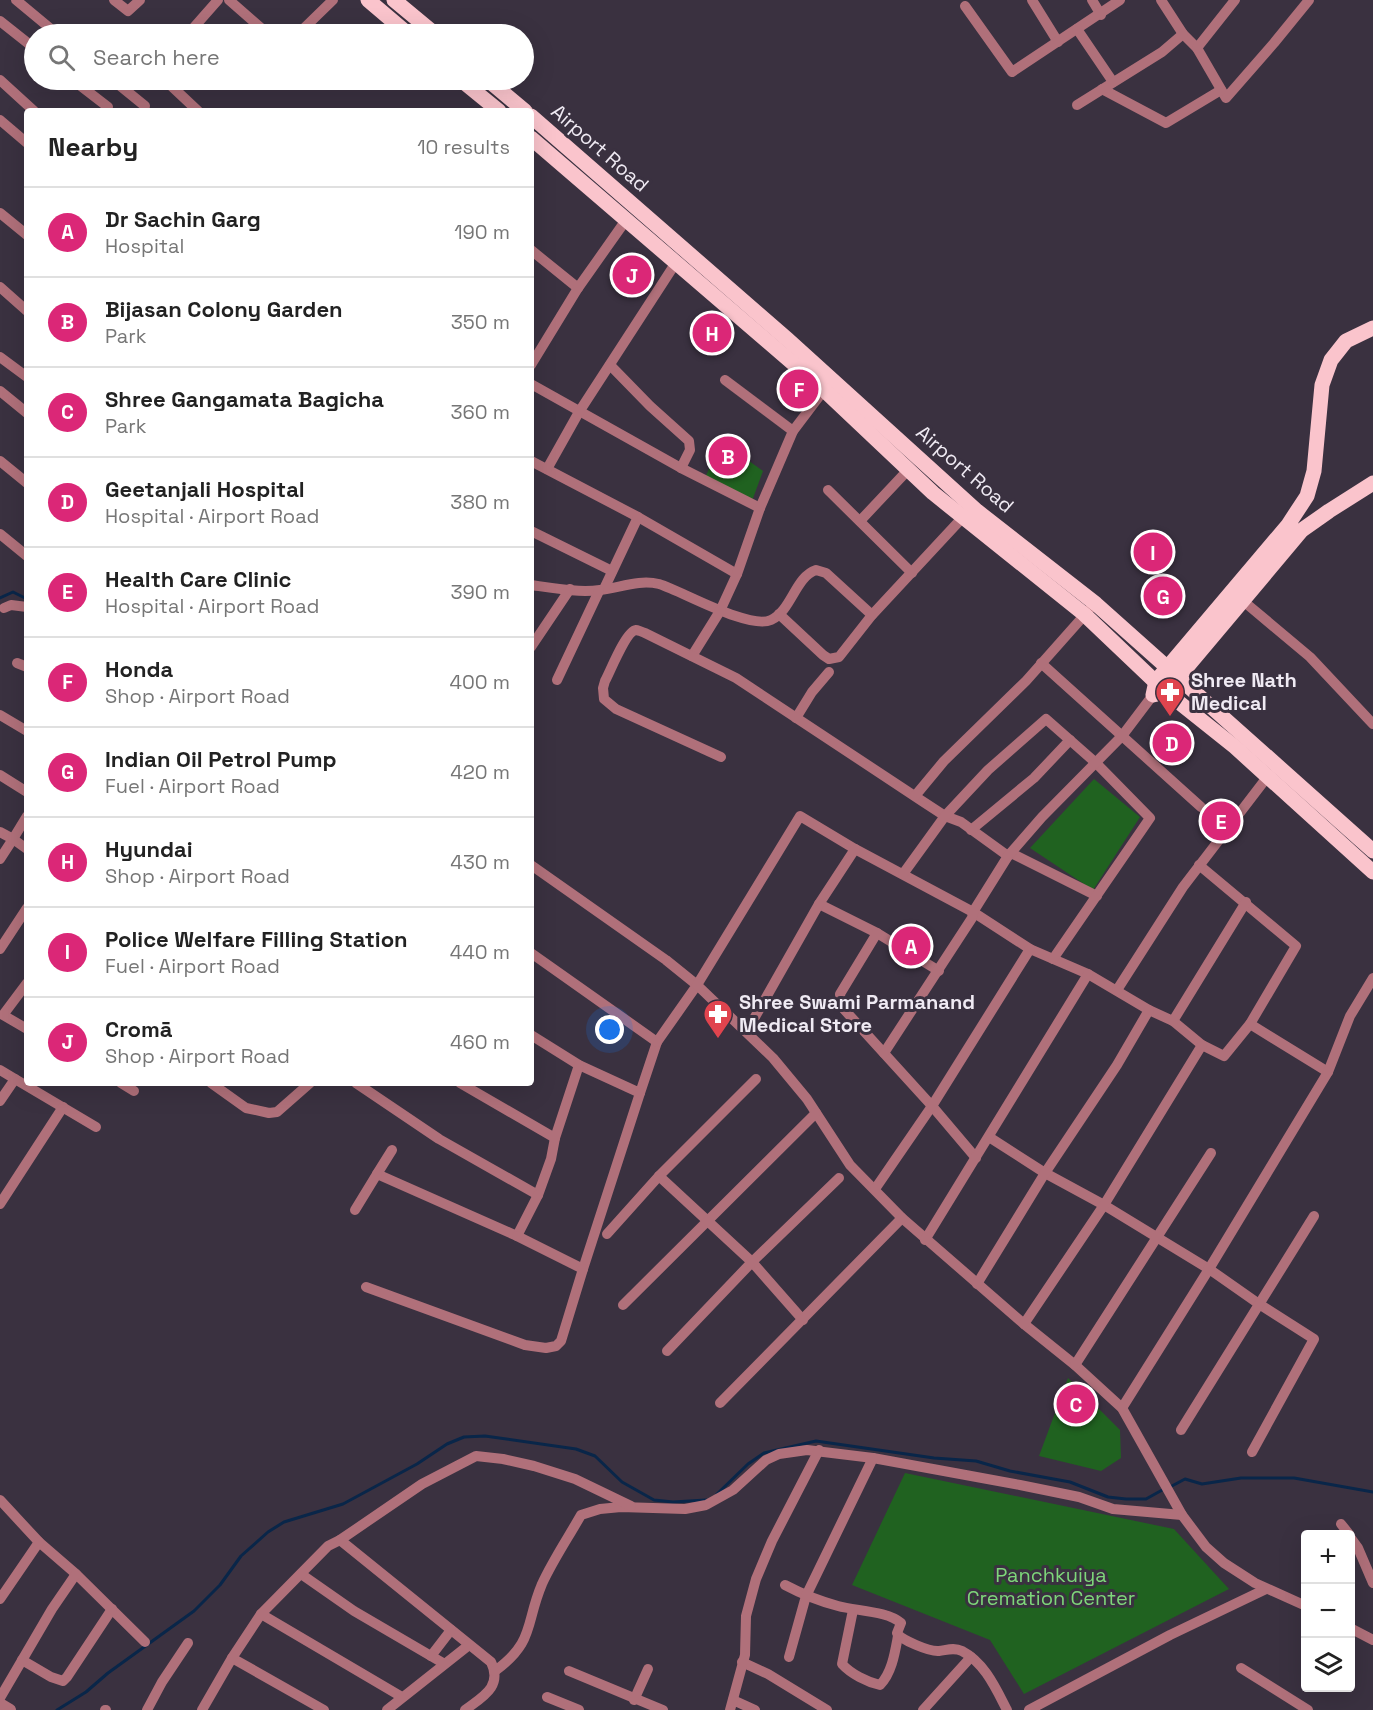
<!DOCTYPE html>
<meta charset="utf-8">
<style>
:root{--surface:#fff;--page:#f6f6f6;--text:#222;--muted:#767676;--line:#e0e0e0;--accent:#db2777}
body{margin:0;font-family:"Space Grotesk",sans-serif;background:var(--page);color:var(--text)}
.controls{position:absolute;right:18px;bottom:18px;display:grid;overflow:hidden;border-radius:6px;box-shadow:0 6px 24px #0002}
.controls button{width:54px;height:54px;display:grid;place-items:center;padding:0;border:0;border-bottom:2px solid var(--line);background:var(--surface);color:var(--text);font:30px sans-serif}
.you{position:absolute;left:610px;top:1030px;width:21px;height:21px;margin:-15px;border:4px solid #fff;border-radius:50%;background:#1a73e8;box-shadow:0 0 0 9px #1a73e833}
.badge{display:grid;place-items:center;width:39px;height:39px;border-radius:50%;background:var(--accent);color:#fff;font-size:20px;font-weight:700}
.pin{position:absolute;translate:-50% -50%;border:3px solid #fff;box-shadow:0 2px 6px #0006}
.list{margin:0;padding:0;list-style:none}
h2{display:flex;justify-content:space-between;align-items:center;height:78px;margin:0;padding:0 24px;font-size:26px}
h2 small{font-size:20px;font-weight:400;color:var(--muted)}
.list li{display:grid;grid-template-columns:39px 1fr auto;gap:18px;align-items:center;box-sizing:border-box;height:90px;padding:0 24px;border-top:2px solid var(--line)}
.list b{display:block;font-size:22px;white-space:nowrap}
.list p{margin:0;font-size:20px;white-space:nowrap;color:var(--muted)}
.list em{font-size:20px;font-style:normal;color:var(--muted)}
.icon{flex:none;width:33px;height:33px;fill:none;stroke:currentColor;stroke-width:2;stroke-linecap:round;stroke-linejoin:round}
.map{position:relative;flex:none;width:1373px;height:1710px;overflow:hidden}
.search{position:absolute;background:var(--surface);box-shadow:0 6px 24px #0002;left:24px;top:24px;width:510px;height:66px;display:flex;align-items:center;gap:15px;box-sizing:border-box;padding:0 21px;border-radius:33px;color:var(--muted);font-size:22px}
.panel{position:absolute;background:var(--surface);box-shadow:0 6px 24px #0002;left:24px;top:108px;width:510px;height:978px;border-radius:6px}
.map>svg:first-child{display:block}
</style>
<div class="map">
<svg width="1373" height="1710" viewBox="0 0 1373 1710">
<rect width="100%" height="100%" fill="#3a3140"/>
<!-- green -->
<g fill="#206220">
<polygon points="721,441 763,471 752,501 705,478"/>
<polygon points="1094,779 1140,817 1093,890 1030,848"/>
<polygon points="1068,1378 1120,1430 1121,1458 1101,1471 1039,1456"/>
<polygon points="905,1473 1174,1529 1229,1589 1024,1694 990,1640 852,1585"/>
</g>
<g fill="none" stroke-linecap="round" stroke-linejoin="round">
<!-- stream -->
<g stroke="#092649" stroke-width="3">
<polyline points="0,598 13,592 27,599"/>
<polyline points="1170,1487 1185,1479 1202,1484 1241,1478 1294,1478 1373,1492"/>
<polyline points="717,1494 748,1464 764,1453 816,1441 934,1458 976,1461 1010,1471 1070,1482 1108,1497 1126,1499 1146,1499 1164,1489"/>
<polyline points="57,1710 86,1692 108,1673 194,1611 220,1585 241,1556 268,1532 284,1522 343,1504 417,1464 447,1444 464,1437 485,1436 576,1449 595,1456 622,1482 654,1500 673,1502 706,1500"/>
</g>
<!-- minor -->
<g stroke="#b0707a" stroke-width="10">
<polyline points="16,0 57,34"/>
<polyline points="114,0 128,11 140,0"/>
<polyline points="229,0 268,34"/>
<polyline points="1032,0 1058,42"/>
<polyline points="1092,0 1101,15"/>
<polyline points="1161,0 1183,34 1197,48 1226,98 1274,43 1309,0"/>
<polyline points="965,6 1012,72 1120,0"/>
<polyline points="0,21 34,48"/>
<polyline points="1077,29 1113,82"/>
<polyline points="104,34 108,32 113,34"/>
<polyline points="188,34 218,0"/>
<polyline points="298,34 333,0"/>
<polyline points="1197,48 1235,0"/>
<polyline points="0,80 34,111"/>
<polyline points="73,80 108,107"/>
<polyline points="113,80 145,106"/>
<polyline points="165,80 198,111"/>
<polyline points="1102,89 1166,123 1221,90"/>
<polyline points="1077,105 1162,52 1183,34"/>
<polyline points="0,120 27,143"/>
<polyline points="0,213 27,235"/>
<polyline points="531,250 578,288"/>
<polyline points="0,287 27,311"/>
<polyline points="0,357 27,377"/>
<polyline points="531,365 578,288 626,220"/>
<polyline points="610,365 650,406 689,441 690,450 681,468"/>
<polyline points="725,380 793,431"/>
<polyline points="531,384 681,468 760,508"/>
<polyline points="0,391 27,413"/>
<polyline points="0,461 27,483"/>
<polyline points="531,461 638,517 737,574"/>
<polyline points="547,469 579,412 675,264"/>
<polyline points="828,490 912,573"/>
<polyline points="860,521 908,470"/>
<polyline points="531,531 612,571"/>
<polyline points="0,534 27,556"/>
<path d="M 531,585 C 553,588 578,593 600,590 C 619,588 639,579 659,584 C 682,591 749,630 771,620 C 792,610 795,577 816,570 L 826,573 L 872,615"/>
<polyline points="604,589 638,517"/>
<polyline points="1242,600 1310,657 1373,724"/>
<polyline points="4,608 11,605 27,607"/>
<polyline points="779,614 823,655 829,659 839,657 872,615 964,516"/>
<polyline points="531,647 570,589"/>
<polyline points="692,656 720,611 737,574 760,508 793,431 824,390"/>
<polyline points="17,663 27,667"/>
<polyline points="1041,663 1201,807"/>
<polyline points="557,680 599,591"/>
<polyline points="0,715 27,731"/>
<polyline points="796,718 812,692 829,672"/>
<path d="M 721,757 L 616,709 L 604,699 L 603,688 L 605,681 C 610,672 626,631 636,630 C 637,630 643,632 645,633 L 736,678 L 922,801 L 945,816 L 961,822 L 1008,856"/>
<polyline points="0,775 27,792"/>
<polyline points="915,796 944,761 1026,681 1089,610"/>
<polyline points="27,816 13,839 27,849"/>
<polyline points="971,830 1034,778 1070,740"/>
<polyline points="0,832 13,839 0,859"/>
<polyline points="1011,853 1097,896"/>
<polyline points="531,865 666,960 697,985 657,1042 640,1093 579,1065 531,1035"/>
<polyline points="1199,865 1296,946 1250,1024 1224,1056 1202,1045 1173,1021 1149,1010 1088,974 1030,949 973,912 855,849 800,816 697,985 773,1058 807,1099 850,1165 902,1218 1024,1324 1075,1365 1122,1408 1182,1515 1206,1547 1224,1563 1255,1583 1306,1606"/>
<polyline points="903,874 945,816 988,770 1046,719 1096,763 1150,818 1053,959"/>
<polyline points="819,904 877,933 939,971"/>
<polyline points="877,933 840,994 841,1006 932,1106 976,1158"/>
<polyline points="0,949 27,908"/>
<polyline points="531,953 657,1042"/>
<polyline points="27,983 3,1015 27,1029"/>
<polyline points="1117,990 1183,887 1268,776"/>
<polyline points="1173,1021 1246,902"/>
<polyline points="1250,1024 1328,1072"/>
<polyline points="747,1031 819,904 855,849"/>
<polyline points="884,1053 972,918 973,912 1008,856 1042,817 1122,736 1153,695"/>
<polyline points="0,1070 15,1079 0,1101"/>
<polyline points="15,1079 96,1127"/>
<polyline points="121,1083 134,1091"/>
<polyline points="211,1083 246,1108 269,1113 277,1112 310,1083"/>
<polyline points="356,1083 439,1139 538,1195 551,1159 555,1138"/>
<polyline points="460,1083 555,1138 579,1065"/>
<polyline points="989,1137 1045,1173 1104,1205 1209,1269 1259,1304 1314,1339 1252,1452"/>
<polyline points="392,1150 377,1174 517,1236 538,1195"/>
<polyline points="659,1176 752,1262 803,1320"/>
<polyline points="875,1189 932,1106 1030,949"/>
<polyline points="0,1204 63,1107"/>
<polyline points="355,1210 377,1174"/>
<polyline points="607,1234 659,1176 756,1079"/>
<polyline points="517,1236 583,1269 640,1093"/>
<polyline points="925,1240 1088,974"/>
<polyline points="977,1284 1045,1173 1117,1065 1149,1010"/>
<polyline points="366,1287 525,1345 546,1348 556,1346 561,1341 583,1269"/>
<polyline points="623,1305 816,1113"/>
<polyline points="1024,1324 1104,1205 1202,1045"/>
<polyline points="667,1351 752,1262 839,1178"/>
<polyline points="1075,1365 1211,1153"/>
<polyline points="720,1403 902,1218"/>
<polyline points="1122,1408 1209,1269 1328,1072 1350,1016 1373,978"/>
<polyline points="1181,1430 1314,1216"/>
<polyline points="0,1500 39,1542 76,1574 145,1642"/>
<polyline points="1341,1524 1349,1534"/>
<polyline points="1350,1537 1358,1548 1373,1583"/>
<path d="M 340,1540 L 491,1662 C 503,1687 482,1697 465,1710"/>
<polyline points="301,1574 354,1611 443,1663"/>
<path d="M 785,1585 C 802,1594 819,1601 838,1606 C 856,1611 888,1611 901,1623 L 897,1633 C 901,1640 930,1652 939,1651 C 947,1650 954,1647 962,1651 C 985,1663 996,1689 1007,1710"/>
<polyline points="0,1599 39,1542"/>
<path d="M 853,1610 L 842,1664 C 851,1674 867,1682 880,1685 C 892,1673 895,1652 898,1636"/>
<polyline points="261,1614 402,1697"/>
<polyline points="1350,1628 1373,1640"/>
<polyline points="431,1656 451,1630"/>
<polyline points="789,1657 806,1596 873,1458"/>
<polyline points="232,1658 324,1710"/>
<polyline points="22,1660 51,1677 63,1681 67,1677 112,1609"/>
<polyline points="742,1662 768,1674 827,1710"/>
<polyline points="1241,1668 1308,1710"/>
<path d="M 495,1671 C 535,1642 525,1624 542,1584 C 553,1560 568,1538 581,1515 L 600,1509 L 621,1507 L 685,1509 L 706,1505 L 733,1490 L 766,1460 L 779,1454 L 807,1450 L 873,1458 L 1020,1485 L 1079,1497 L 1113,1509 L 1182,1515"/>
<polyline points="569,1671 663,1710"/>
<polyline points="547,1697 579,1710"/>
<polyline points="0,1698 52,1609 76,1574"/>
<polyline points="634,1700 648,1669"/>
<polyline points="733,1700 755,1710"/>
<polyline points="105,1710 106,1710"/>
<polyline points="147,1710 162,1682 188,1643"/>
<polyline points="202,1710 232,1658 261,1614 328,1546 340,1540 422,1484 476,1456 503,1459 534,1466 575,1479 631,1506"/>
<polyline points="387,1710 469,1645"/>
<polyline points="730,1710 745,1655 746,1616 756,1579 772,1541 819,1450"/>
<polyline points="923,1710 971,1657"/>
<polyline points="1029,1710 1170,1635 1266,1589"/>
</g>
<!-- tertiary -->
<polyline stroke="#b0707a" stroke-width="12" points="0,1704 10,1710"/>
<!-- primary -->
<g stroke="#fac4cc" stroke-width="15">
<polyline points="368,0 408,34"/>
<polyline points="394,0 435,34"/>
<polyline points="461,80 499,111"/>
<polyline points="488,80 525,111"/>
<polyline points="531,116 787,339 977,511 1096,604 1373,851"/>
<polyline points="531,138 824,390 933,493 1084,614 1166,692 1235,747 1373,872"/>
<polyline points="1373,328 1346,341 1331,360 1322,385 1314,471 1307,496 1288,525 1156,681 1153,695 1166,692 1302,530 1329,511 1373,483"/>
</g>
</g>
<!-- icons -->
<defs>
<g id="pharmacy-pin" transform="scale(1.5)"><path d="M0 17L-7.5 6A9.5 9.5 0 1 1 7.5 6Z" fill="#e0444e" stroke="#3a3140"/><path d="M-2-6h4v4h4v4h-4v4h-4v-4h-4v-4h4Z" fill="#fff"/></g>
</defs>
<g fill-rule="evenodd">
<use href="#pharmacy-pin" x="1170" y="692"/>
<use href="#pharmacy-pin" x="718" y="1014"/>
</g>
<g text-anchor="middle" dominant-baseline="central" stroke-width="6" stroke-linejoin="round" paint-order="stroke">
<!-- street labels -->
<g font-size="20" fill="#efeaf3" stroke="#3a3140">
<text transform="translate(600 148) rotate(41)">Airport Road</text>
<text transform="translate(965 469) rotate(41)">Airport Road</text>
</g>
<!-- poi labels -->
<g font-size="20" font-weight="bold" fill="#efeaf3" stroke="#3a3140" text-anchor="start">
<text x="1191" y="680">Shree Nath<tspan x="1191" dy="23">Medical</tspan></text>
<text x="739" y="1002">Shree Swami Parmanand<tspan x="739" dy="23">Medical Store</tspan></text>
</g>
<!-- park labels -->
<g font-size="20" fill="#7ed77a" stroke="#3a3140">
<text x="1051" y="1575">Panchkuiya<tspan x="1051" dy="23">Cremation Center</tspan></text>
</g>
</g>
</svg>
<div class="controls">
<button>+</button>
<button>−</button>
<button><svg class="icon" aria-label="layers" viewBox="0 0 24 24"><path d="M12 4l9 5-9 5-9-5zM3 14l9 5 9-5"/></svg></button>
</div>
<div class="you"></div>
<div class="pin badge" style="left:911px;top:946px">A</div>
<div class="pin badge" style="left:728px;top:456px">B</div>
<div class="pin badge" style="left:1076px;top:1404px">C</div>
<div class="pin badge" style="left:1172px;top:743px">D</div>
<div class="pin badge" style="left:1221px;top:821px">E</div>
<div class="pin badge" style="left:799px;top:389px">F</div>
<div class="pin badge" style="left:1163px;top:596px">G</div>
<div class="pin badge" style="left:712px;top:333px">H</div>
<div class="pin badge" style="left:1153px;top:552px">I</div>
<div class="pin badge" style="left:632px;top:275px">J</div>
<div class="search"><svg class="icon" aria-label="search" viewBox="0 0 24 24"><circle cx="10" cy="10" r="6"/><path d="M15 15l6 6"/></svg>Search here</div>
<section class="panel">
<h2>Nearby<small>10 results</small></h2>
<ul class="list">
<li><span class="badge">A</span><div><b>Dr Sachin Garg</b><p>Hospital</p></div><em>190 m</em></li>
<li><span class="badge">B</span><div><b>Bijasan Colony Garden</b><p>Park</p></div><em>350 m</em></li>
<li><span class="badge">C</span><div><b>Shree Gangamata Bagicha</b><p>Park</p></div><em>360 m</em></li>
<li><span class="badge">D</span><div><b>Geetanjali Hospital</b><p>Hospital · Airport Road</p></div><em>380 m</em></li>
<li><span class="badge">E</span><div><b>Health Care Clinic</b><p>Hospital · Airport Road</p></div><em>390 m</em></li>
<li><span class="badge">F</span><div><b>Honda</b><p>Shop · Airport Road</p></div><em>400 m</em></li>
<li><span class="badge">G</span><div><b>Indian Oil Petrol Pump</b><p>Fuel · Airport Road</p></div><em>420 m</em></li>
<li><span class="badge">H</span><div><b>Hyundai</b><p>Shop · Airport Road</p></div><em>430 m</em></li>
<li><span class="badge">I</span><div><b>Police Welfare Filling Station</b><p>Fuel · Airport Road</p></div><em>440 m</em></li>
<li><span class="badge">J</span><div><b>Cromā</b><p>Shop · Airport Road</p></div><em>460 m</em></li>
</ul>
</section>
</div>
